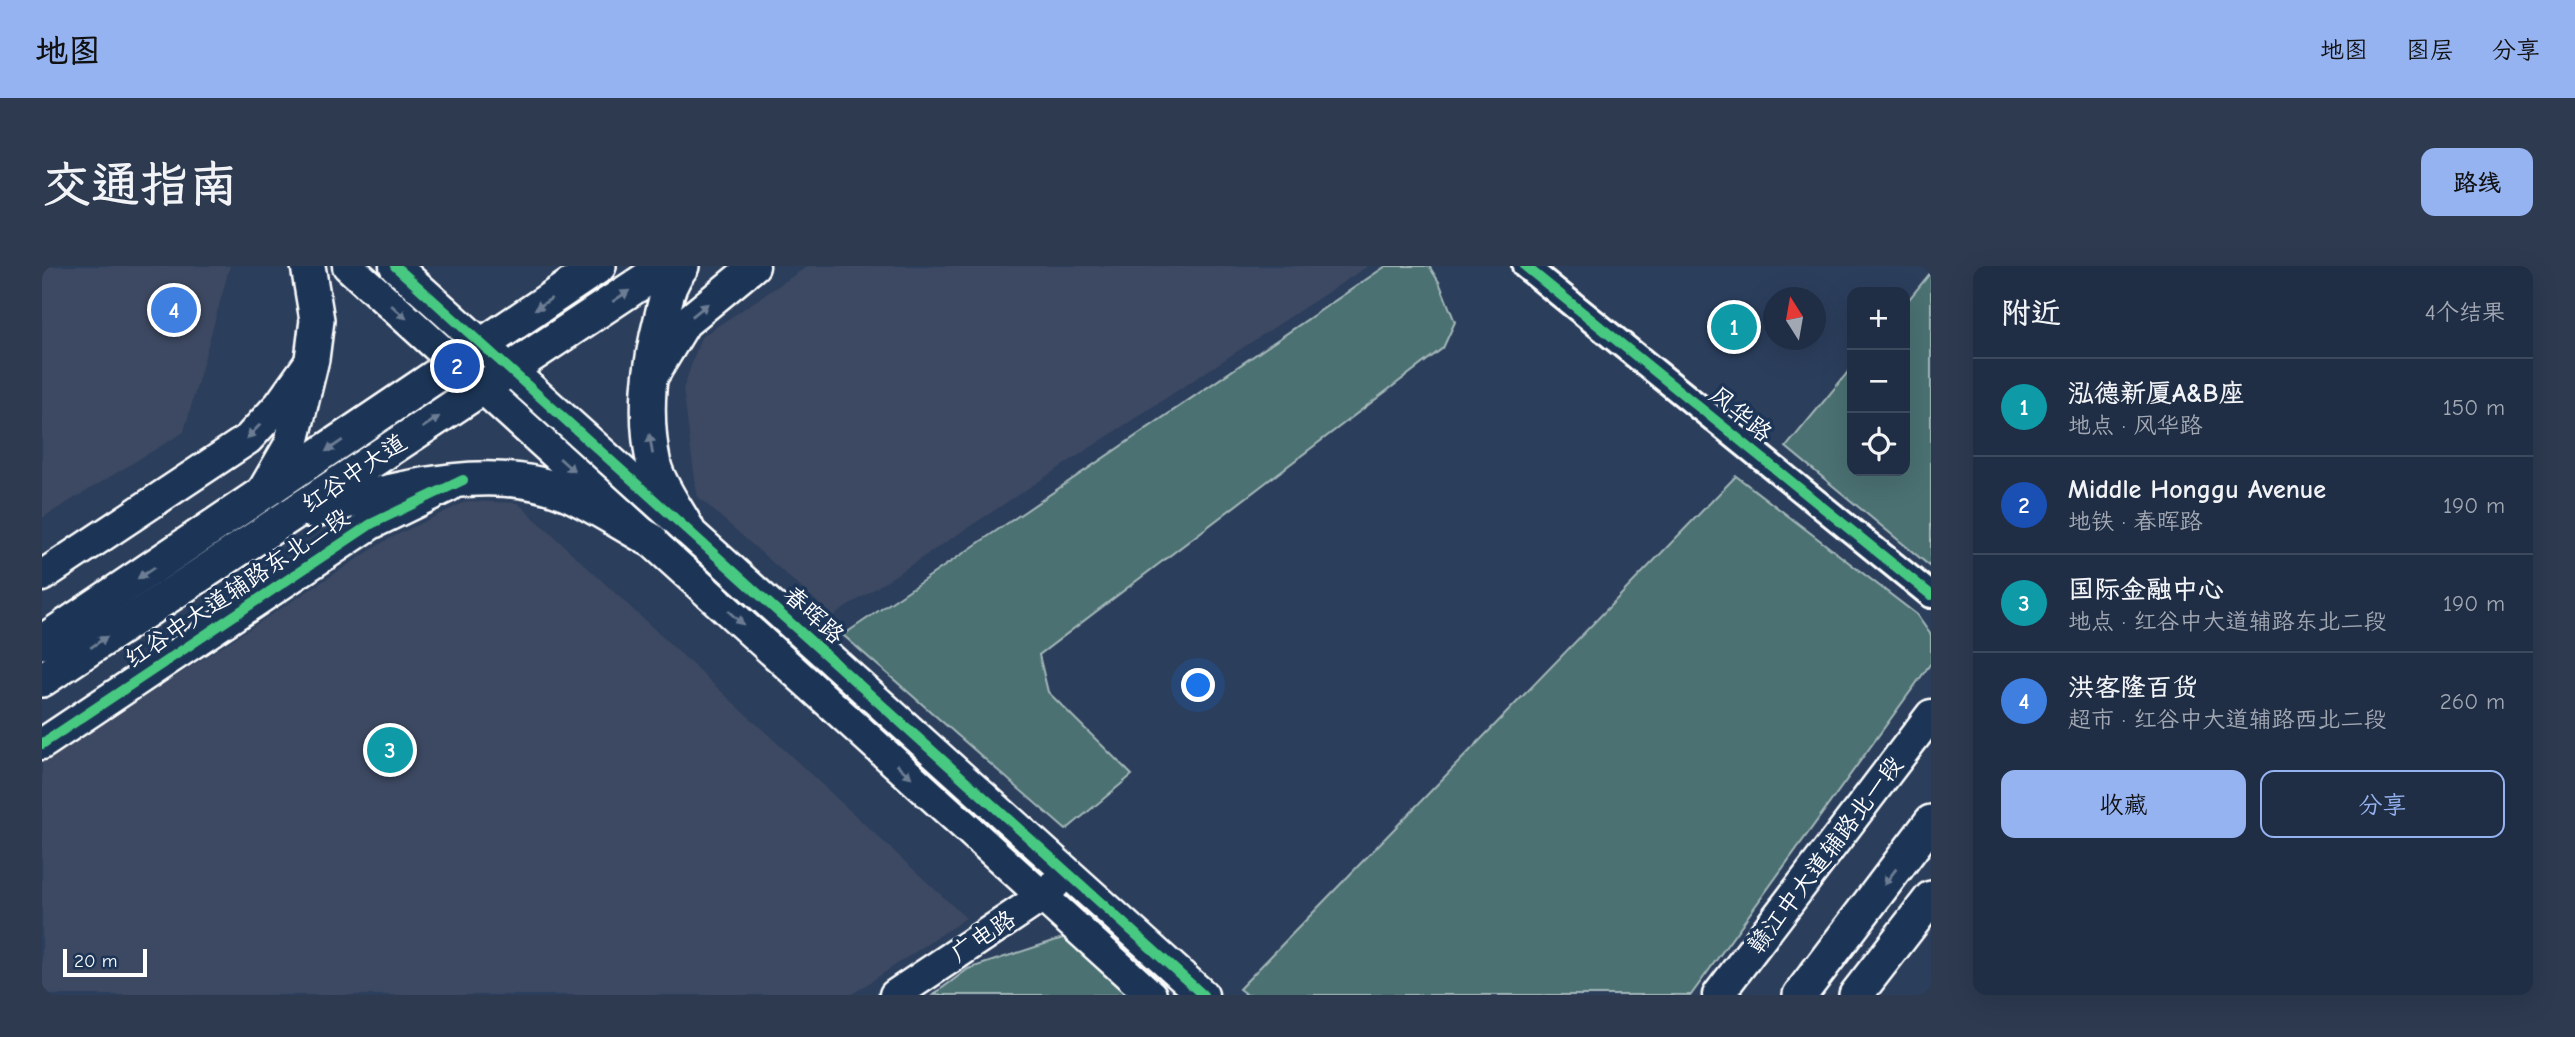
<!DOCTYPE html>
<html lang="zh">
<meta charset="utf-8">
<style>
:root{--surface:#202e45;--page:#2d3a50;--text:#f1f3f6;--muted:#a2a8b3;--line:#3d4a5e;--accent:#95b2f1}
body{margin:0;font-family:"Comic Neue","LXGW WenKai TC",sans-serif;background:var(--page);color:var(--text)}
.controls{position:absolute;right:21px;top:21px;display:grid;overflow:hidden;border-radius:14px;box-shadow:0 7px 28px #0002}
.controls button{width:63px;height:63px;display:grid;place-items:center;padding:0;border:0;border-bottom:2px solid var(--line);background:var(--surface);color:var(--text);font:35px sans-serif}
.compass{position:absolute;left:1721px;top:21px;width:63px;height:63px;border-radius:50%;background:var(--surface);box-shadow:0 7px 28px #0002;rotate:349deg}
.scale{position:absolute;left:21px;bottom:18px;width:84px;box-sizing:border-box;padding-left:7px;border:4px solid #fff;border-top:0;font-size:19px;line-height:24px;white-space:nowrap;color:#fff;-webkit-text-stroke:5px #1d3557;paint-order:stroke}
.you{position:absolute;left:1157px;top:420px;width:24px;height:24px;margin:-18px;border:5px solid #fff;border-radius:50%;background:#1a73e8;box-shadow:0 0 0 10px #1a73e833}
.badge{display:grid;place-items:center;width:46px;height:46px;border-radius:50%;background:var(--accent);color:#fff;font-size:23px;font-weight:700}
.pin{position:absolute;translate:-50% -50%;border:4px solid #fff;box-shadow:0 2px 7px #0006}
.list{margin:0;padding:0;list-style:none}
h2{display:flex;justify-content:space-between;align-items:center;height:91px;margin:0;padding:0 28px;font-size:30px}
h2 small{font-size:23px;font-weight:400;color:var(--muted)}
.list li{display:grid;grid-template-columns:46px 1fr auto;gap:21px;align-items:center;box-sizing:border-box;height:98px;padding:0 28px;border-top:2px solid var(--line)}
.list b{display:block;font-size:26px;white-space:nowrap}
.list p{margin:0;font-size:23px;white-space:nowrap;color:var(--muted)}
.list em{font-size:23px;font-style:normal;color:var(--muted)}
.actions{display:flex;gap:14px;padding:21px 28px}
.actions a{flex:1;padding:16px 0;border:2px solid var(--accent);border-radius:14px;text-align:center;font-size:24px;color:var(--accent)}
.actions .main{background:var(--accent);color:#111}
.icon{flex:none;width:38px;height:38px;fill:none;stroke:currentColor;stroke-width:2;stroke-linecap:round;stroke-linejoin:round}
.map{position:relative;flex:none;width:1889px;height:729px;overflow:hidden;border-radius:14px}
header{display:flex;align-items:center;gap:42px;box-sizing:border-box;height:98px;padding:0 35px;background:var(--accent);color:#111}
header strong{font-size:33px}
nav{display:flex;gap:38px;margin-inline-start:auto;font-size:24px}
.intro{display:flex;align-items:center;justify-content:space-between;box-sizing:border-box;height:168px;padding:0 42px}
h1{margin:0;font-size:49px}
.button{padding:18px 32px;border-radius:14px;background:var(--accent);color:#111;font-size:24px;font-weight:700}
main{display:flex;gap:42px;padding:0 42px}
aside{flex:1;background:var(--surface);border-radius:14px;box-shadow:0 7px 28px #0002}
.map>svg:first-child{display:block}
</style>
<header>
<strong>地图</strong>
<nav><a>地图</a><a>图层</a><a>分享</a></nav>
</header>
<div class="intro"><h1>交通指南</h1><a class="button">路线</a></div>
<main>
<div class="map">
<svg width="1889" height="729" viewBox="0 0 1889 729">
<rect width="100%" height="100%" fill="#2b3e5c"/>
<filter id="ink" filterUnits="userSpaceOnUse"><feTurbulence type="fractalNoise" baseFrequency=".0143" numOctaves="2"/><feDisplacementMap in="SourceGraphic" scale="14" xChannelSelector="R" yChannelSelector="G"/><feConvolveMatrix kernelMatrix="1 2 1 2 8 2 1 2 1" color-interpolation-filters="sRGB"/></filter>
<g filter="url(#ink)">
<!-- built -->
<g fill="#3c4862">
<polygon points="0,0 188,0 142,166 0,252"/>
<polygon points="766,0 1326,0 791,350 655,230 641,123 659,71"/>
<polygon points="425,235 476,237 924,652 809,729 10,729 0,721 0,497 346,273"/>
</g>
<!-- green -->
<g fill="#4b7173" stroke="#a5b8b9" stroke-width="2">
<polygon points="1344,0 1387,0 1397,16 1413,56 1401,82 997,389 1006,426 1090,509 1024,564 801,369"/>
<polygon points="1889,6 1889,301 1744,181 1810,101 1810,205 1863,205 1863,38"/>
<polygon points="1694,210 1874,348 1889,369 1889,397 1649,729 1205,729 1197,723"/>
<polygon points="1027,670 1087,729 891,729 926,703"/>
</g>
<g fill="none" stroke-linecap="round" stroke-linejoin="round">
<!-- minor casing -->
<g stroke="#fff" stroke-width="30">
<polyline id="minor" points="1483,0 1889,329"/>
</g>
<!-- tertiary casing -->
<g stroke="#fff" stroke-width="35">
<g id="tertiary">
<polyline points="306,0 1109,729"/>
<polyline points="353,0 1161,729"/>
<polyline points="609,113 643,57 712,0"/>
<polyline points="0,310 206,173 238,138 268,96"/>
<polyline points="0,478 329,258 407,220"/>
<polyline points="853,729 1001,630 1013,618"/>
<polyline points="1676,729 1889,449"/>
</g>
</g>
<!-- secondary casing -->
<g stroke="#fff" stroke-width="38">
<g id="secondary">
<path d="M 640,0 C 627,16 625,29 620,49 C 607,99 601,148 612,199 C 617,219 635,244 645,262"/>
<polyline points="224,222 249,179 270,93 275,54 266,0"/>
<path d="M 270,245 C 347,225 452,193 529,229 C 556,242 582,259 609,274"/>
<polyline points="0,376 557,0"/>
<polyline points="0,414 624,0"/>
<polyline points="1758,729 1889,556"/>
<polyline points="1814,729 1889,632"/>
</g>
</g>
<!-- minor -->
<use href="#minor" stroke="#1d3557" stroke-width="24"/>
<!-- tertiary -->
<use href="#tertiary" stroke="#1d3557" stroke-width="30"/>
<!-- secondary -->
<use href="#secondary" stroke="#1d3557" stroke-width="33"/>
<!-- cycleway casing -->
<g stroke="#1d3557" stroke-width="15">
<g id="cycleway">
<polyline points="353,0 1161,729"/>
<polyline points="1483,0 1889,329"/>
<polyline points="0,478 329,258 421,214"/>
</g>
</g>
<!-- cycleway -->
<use href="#cycleway" stroke="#46c982" stroke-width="10"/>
</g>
<!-- one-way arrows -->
<defs><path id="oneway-solid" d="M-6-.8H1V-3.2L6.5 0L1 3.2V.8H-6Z" transform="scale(1.75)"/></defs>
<g fill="#6c7c92">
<use href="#oneway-solid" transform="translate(579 30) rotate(-34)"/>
<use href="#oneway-solid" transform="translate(501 38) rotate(146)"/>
<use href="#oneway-solid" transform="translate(658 44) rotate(-39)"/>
<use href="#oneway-solid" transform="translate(357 46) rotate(42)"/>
<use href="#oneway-solid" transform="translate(389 156) rotate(-34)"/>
<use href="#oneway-solid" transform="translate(212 165) rotate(134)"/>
<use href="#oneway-solid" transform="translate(609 178) rotate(-99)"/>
<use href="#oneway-solid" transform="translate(292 180) rotate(146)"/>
<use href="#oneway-solid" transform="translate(525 199) rotate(42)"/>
<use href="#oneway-solid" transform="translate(104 307) rotate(146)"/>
<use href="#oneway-solid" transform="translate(694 352) rotate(42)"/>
<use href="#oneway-solid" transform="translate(57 376) rotate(-34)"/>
<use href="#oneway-solid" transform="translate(862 505) rotate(42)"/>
<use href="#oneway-solid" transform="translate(1848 611) rotate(127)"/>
</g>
</g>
<g text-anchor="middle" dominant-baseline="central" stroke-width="7" stroke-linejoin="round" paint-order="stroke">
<!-- street labels -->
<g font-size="24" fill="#fff" stroke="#1d3557">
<text transform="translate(1699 148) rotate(39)">风华路</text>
<text transform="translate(312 207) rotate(-34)">红谷中大道</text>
<text transform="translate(195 322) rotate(-34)">红谷中大道辅路东北二段</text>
<text transform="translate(772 349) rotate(42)">春晖路</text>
<text transform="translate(1783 589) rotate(-53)">赣江中大道辅路北一段</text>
<text transform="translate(941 670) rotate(-34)">广电路</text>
</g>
</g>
</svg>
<div class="controls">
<button>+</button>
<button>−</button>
<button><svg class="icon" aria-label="locate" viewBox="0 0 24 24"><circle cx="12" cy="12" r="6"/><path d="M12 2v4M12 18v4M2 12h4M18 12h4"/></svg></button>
</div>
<svg class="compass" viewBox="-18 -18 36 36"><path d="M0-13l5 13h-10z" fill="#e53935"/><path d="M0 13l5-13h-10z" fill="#a2a8b3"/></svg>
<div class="scale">20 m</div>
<div class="you"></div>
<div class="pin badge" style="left:1692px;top:61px;background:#0f9aa8">1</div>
<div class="pin badge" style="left:415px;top:100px;background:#1a4fb4">2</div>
<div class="pin badge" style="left:348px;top:484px;background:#0f9aa8">3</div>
<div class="pin badge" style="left:132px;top:44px;background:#3f7fe0">4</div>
</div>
<aside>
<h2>附近<small>4个结果</small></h2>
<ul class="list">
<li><span class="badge" style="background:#0f9aa8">1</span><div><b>泓德新厦A&amp;B座</b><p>地点 · 风华路</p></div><em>150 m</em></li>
<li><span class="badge" style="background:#1a4fb4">2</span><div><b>Middle Honggu Avenue</b><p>地铁 · 春晖路</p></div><em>190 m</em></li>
<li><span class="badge" style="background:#0f9aa8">3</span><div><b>国际金融中心</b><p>地点 · 红谷中大道辅路东北二段</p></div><em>190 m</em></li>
<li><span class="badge" style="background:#3f7fe0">4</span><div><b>洪客隆百货</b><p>超市 · 红谷中大道辅路西北二段</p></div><em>260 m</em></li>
</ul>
<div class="actions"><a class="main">收藏</a><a>分享</a></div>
</aside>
</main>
